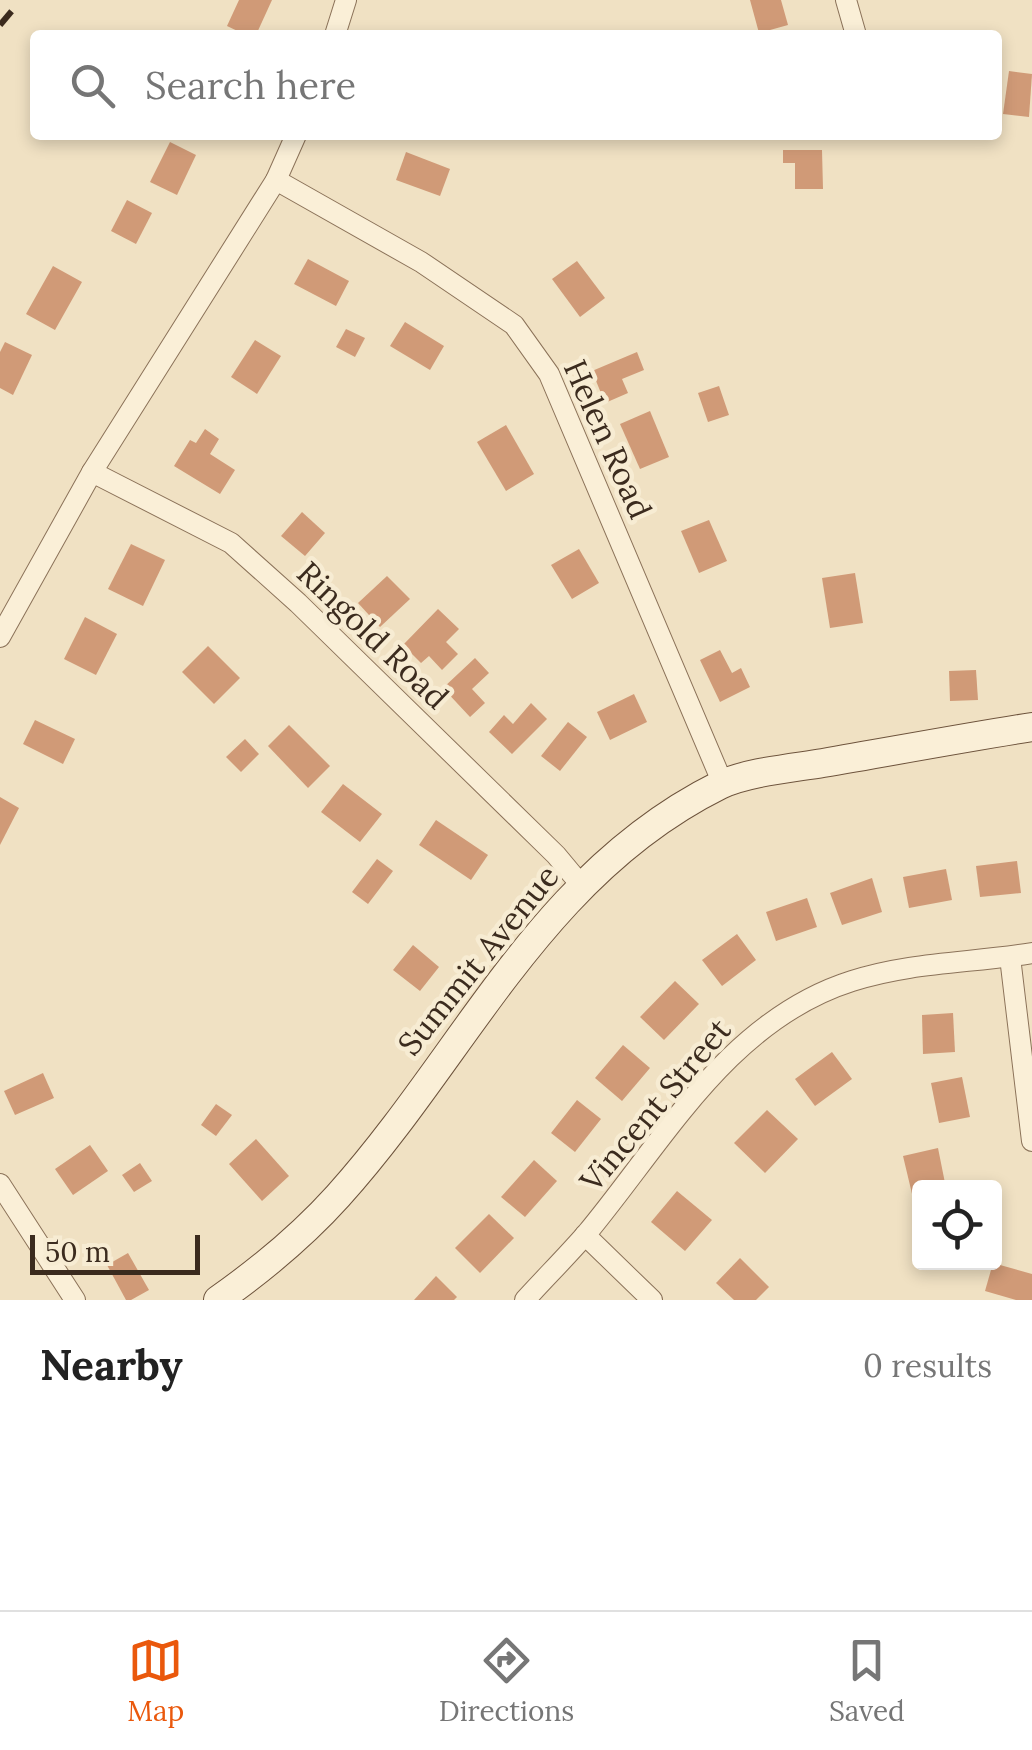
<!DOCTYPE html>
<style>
:root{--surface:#fff;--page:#f6f6f6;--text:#222;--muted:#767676;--line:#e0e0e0;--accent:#ea580c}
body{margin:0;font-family:Lora,serif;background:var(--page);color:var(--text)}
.controls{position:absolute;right:30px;bottom:30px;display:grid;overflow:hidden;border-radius:10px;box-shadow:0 5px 15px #0003}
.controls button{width:90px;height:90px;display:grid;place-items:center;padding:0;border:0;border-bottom:2px solid var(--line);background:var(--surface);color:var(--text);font:50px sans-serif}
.scale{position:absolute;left:30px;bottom:25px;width:170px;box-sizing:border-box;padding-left:10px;border:5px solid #3b2b1e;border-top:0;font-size:28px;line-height:35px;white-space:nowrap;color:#3b2b1e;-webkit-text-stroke:8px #f7ecd3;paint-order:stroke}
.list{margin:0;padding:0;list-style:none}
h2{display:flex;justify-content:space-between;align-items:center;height:130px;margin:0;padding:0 40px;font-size:42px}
h2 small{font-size:32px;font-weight:400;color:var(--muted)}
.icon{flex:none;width:55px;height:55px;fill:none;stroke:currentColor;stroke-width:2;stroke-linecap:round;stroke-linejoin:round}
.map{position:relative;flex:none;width:1032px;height:1300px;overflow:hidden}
.search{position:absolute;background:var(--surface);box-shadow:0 5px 15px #0003;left:30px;right:30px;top:30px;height:110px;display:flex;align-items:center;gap:25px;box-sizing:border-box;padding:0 35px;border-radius:10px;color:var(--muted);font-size:38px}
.sheet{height:310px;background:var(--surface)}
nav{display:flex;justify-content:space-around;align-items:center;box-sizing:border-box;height:140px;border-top:2px solid var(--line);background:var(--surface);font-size:28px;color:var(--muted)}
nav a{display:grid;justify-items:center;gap:5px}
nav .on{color:var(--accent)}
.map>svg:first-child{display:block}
</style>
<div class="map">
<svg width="1032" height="1300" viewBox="0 0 1032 1300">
<rect width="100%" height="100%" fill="#f0e1c3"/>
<!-- building -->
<g fill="#d09a77">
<polygon points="239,0 272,0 256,35 246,35 227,26"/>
<polygon points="750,0 781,0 788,25 759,33"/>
<polygon points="1009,71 1032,74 1029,117 1003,114"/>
<polygon points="170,142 196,155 177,195 150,182"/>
<polygon points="783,150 822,150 823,189 795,189 795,163 783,163"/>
<polygon points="406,152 450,169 440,196 396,180"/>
<polygon points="127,200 152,213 136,244 111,231"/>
<polygon points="308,259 349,281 336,306 294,284"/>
<polygon points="577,261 605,298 580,317 552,279"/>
<polygon points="53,266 82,282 55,330 26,314"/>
<polygon points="405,322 444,346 430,370 390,346"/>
<polygon points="346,329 365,338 355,357 336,347"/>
<polygon points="255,340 281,356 257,394 231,377"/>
<polygon points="5,342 32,355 13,395 0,388 0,352"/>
<polygon points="637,352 644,370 622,379 628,393 605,403 592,371"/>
<polygon points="719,386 729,415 708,422 698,393"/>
<polygon points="650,411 669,457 640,469 620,424"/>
<polygon points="506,425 534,474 506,491 477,442"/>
<polygon points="205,429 219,439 210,454 235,470 220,494 174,466 190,440 196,443"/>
<polygon points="302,512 325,533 305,556 281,536"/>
<polygon points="709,520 727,561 699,573 681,531"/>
<polygon points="131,544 165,560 143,606 108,589"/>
<polygon points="579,549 599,583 572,599 551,565"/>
<polygon points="855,573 863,623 830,628 822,578"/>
<polygon points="387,576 410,599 380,627 358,603"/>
<polygon points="438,609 459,629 446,642 458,654 442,670 429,656 421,663 403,645"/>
<polygon points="85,617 117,634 96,675 64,659"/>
<polygon points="208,646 240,678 214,704 182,672"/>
<polygon points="720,650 732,673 741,668 750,687 720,702 700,660"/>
<polygon points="475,658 489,673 472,689 485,703 470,717 443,688"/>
<polygon points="976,670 978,700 950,701 949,671"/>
<polygon points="634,694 647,722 610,740 597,712"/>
<polygon points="531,703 547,719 512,754 489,732 504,715 513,724"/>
<polygon points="35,720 75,739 63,764 23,744"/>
<polygon points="568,722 587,737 560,771 541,756"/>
<polygon points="289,725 330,766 308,788 268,746"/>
<polygon points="245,739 259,754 241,772 226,757"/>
<polygon points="343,784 382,814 360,842 321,812"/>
<polygon points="0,797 19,808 0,845"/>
<polygon points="436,820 488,855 471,880 419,845"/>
<polygon points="377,859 393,871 368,904 352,892"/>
<polygon points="1017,861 1021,893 980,897 976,866"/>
<polygon points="946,869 952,900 909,908 903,877"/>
<polygon points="872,878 882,912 842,925 830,893"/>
<polygon points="807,898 817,927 776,941 766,912"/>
<polygon points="737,934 756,960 722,986 702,960"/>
<polygon points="413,945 439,967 420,991 393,970"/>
<polygon points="675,981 699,1004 664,1040 640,1017"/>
<polygon points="953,1013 955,1052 923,1054 922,1015"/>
<polygon points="623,1045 650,1068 622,1101 595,1078"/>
<polygon points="832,1052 852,1079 815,1106 795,1079"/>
<polygon points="43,1073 54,1098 15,1115 4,1091"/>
<polygon points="962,1077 970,1117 939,1123 931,1083"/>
<polygon points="577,1100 601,1119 575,1152 551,1133"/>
<polygon points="216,1104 232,1115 216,1136 201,1125"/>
<polygon points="767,1110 798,1139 765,1173 734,1143"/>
<polygon points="256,1139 289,1176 262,1201 229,1164"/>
<polygon points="90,1145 108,1171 73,1195 55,1169"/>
<polygon points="938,1148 946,1188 920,1188 920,1197 913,1198 903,1156"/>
<polygon points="534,1160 557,1181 525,1217 501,1197"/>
<polygon points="140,1163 152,1181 134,1192 122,1175"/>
<polygon points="677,1191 712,1220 685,1251 651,1222"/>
<polygon points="489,1214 514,1238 480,1273 455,1248"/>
<polygon points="128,1253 149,1290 131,1300 126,1300 107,1265"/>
<polygon points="740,1258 769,1287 756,1300 734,1300 716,1283"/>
<polygon points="993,1263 1032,1274 1032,1300 1016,1300 985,1291"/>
<polygon points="436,1276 457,1297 454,1300 414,1300"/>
</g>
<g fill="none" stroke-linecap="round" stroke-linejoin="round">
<!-- minor casing -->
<g stroke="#8b7259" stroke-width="22">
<g id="minor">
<polyline points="846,0 856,35"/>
<polyline points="335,35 346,0"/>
<polyline points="276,180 421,262 514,325 549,374 723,784"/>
<polyline points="92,472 231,543 298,603 556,855 581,885"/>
<polyline points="0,637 92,472 276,180 296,135"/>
<polyline points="1010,957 1032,1141"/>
<polyline points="0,1184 75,1300"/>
<polyline points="585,1235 652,1300"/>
<path d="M 525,1300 C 545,1278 567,1256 587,1233 C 665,1139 729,1020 852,981 C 911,962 972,963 1032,953"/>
</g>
</g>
<!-- secondary casing -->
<g stroke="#6d533c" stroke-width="30">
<path id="secondary" d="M 218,1300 C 262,1269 302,1236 338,1196 C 465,1055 540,874 720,785 C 747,772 793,768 823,763 C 893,751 962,738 1032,727"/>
</g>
<!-- minor -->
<use href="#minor" stroke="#faefd7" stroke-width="20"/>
<!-- secondary -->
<use href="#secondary" stroke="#faefd7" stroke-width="28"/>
<!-- rail -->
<polyline stroke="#3b2b1e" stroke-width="6" stroke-dasharray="18 18" stroke-linecap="butt" points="0,25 21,0"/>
</g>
<g text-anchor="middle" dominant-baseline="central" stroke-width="9" stroke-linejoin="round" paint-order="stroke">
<!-- street labels -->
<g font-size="32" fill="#3b2b1e" stroke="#f7ecd3">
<text transform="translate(608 439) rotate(66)">Helen Road</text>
<text transform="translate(373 635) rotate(44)">Ringold Road</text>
<text transform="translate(478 960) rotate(-51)">Summit Avenue</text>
<text transform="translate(655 1105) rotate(-50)">Vincent Street</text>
</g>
</g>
</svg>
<div class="controls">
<button><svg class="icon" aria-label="locate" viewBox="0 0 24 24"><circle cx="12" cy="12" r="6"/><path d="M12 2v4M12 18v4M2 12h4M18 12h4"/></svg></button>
</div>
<div class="scale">50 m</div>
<div class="search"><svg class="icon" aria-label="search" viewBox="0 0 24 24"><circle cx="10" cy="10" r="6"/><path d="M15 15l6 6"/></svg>Search here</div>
</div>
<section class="sheet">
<h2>Nearby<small>0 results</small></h2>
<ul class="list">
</ul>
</section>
<nav>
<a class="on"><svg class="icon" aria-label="map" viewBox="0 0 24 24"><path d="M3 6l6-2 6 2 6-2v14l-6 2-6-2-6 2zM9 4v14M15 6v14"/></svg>Map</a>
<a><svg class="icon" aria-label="directions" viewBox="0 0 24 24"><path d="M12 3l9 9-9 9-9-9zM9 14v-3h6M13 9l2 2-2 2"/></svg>Directions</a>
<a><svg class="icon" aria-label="saved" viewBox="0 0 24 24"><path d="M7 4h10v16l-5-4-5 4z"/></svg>Saved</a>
</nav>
